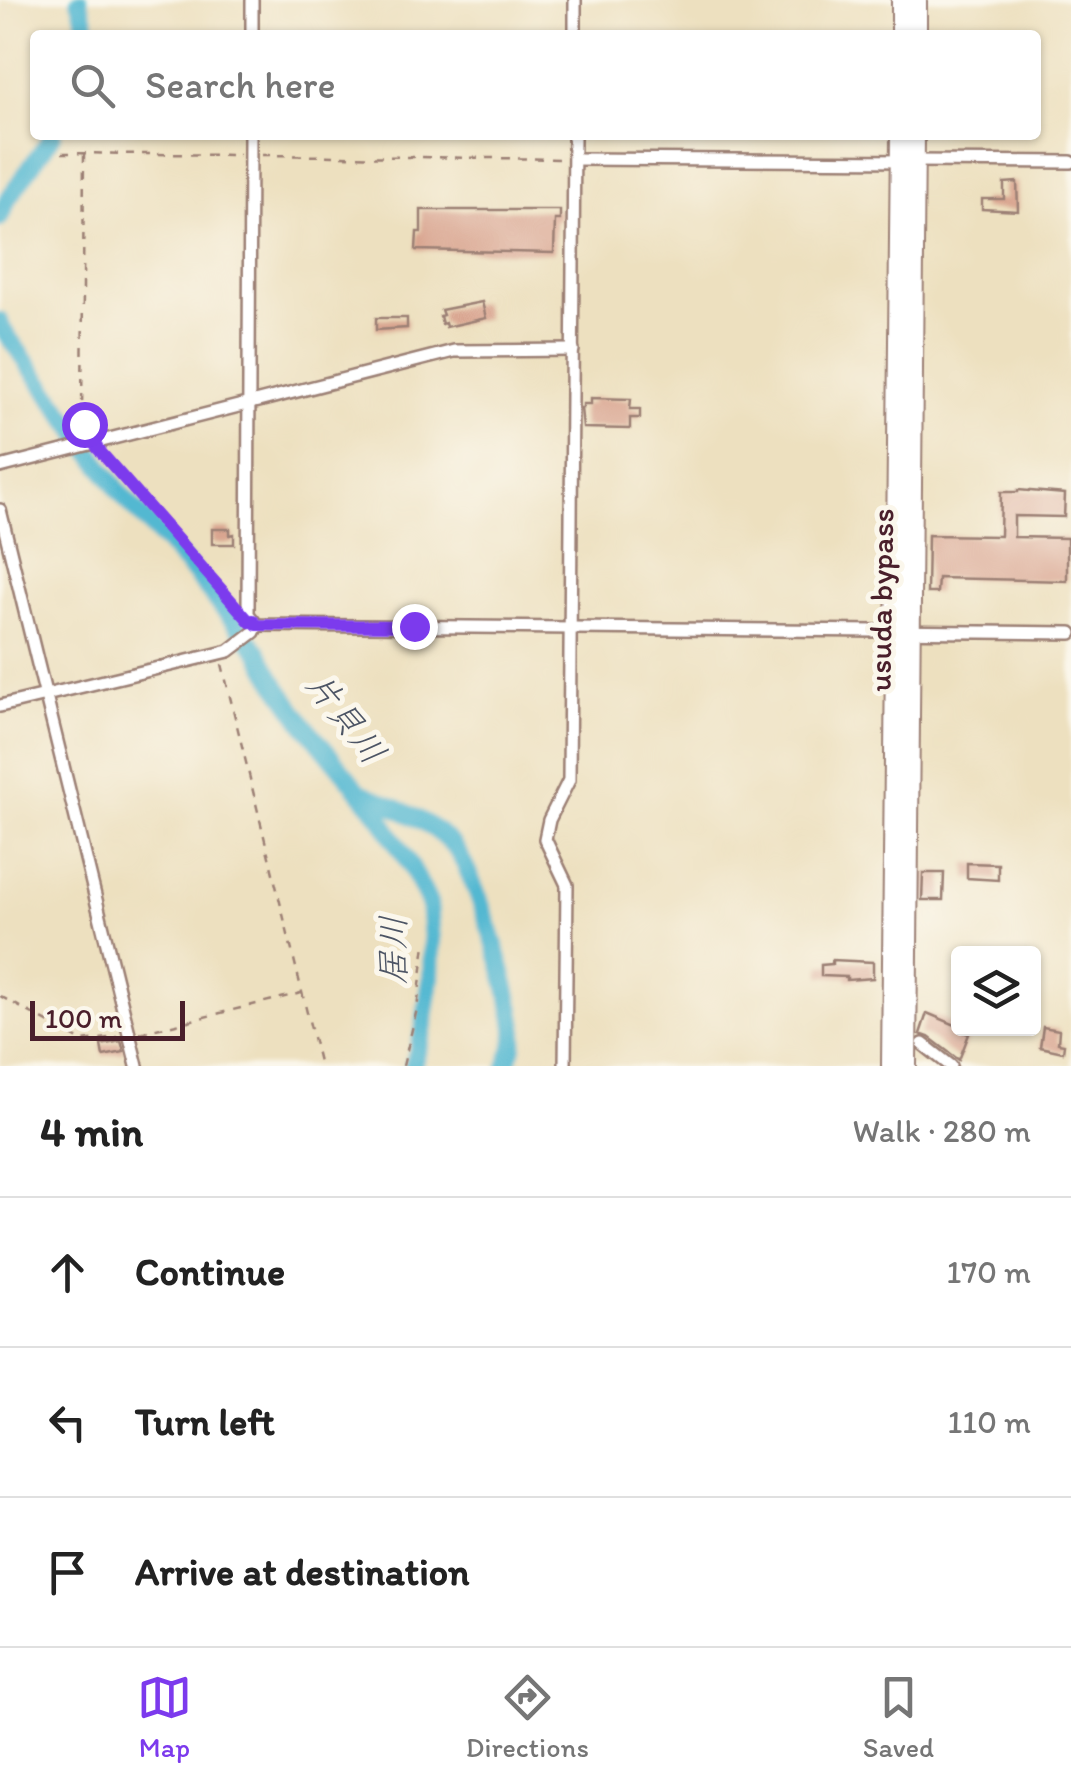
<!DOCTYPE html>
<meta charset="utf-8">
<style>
:root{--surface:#fff;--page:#f6f6f6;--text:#222;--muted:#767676;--line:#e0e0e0;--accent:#7c3aed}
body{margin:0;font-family:Itim,"Klee One",sans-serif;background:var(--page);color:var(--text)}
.controls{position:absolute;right:30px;bottom:30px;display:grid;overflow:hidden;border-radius:10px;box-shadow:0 2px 8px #0004}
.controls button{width:90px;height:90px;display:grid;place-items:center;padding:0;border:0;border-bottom:2px solid var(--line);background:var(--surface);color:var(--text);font:50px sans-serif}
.scale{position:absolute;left:30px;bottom:25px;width:155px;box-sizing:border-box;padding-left:10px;border:5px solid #4a1f2b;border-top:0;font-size:28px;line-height:35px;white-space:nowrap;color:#4a1f2b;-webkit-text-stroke:8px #fbf7ec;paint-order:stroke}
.stop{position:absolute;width:30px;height:30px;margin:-22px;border:8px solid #7c3aed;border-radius:50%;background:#fff}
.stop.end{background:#7c3aed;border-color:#fff;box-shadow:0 2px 10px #0008}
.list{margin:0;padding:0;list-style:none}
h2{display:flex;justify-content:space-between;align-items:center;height:130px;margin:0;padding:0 40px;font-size:42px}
h2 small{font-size:32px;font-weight:400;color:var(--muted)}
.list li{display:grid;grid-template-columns:65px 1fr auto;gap:30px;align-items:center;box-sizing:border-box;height:150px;padding:0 40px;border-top:2px solid var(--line)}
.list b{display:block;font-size:38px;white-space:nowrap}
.list em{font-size:32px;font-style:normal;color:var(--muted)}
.icon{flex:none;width:55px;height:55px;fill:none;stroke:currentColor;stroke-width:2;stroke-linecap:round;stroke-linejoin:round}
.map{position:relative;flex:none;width:1071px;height:1066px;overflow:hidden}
.search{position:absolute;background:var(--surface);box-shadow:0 2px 8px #0004;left:30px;right:30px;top:30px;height:110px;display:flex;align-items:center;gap:25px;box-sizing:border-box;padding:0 35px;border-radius:10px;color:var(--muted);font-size:38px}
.sheet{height:580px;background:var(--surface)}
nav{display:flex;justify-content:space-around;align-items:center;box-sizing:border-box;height:140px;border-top:2px solid var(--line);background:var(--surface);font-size:28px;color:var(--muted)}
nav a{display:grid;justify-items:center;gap:5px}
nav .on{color:var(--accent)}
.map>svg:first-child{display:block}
</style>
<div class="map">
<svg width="1071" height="1066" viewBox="0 0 1071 1066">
<rect width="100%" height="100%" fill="#fbf7ec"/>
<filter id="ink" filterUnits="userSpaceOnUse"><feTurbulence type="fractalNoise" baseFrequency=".01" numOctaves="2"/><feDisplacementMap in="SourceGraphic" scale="20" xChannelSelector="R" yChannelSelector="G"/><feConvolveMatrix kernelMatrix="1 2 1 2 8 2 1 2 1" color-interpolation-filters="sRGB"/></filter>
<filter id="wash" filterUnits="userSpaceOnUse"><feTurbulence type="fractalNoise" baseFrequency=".0048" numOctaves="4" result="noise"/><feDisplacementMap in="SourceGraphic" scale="40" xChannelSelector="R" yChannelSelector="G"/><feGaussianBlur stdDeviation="2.25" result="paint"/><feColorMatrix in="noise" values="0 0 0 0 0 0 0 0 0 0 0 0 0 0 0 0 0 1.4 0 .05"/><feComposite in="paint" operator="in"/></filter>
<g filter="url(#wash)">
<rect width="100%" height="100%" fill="#ede0bf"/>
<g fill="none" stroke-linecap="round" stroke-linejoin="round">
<!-- river -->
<g stroke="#52b8d1" stroke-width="18">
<polyline points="79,0 87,27 87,35"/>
<polyline points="0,218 8,199 53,135"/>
<polyline points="0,321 2,328 121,494 192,571 258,651 273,679 305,725 378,814 412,868 429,903 432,940 431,978 423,1032 413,1066"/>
<path d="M 365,794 C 396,808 429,820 452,845 C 475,870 512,993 515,1029 C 516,1042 511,1054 506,1066"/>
</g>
</g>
<g id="blocks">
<!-- building -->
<g fill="#d9a590">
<polygon points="1017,182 1018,211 982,209 982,199 1004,199 1004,183"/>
<polygon points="421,210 560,210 560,220 555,220 554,253 416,250 417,232 421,232"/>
<polygon points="482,302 486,318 446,327 445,323 442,324 440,316 443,315 441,310"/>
<polygon points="376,318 407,318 407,328 376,330"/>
<polygon points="591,398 631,399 630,409 640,409 640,418 630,418 630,429 583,428 581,408 583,408 583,404 591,404"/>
<polygon points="1018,490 1065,494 1064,517 1014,516 1014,537 1067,538 1067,581 938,578 937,593 927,593 928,535 1000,536 1001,492 1018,492"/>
<polygon points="212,529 230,529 230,535 234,534 234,544 212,544"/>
<polygon points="967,863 998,864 998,880 967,878"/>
<polygon points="923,873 944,873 943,900 922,900"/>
<polygon points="832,960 873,962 873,978 847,980 847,977 821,976 821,965 832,964"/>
<polygon points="927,1013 958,1026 958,1028 968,1030 966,1033 969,1034 959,1060 929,1037 920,1034"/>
<polygon points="1043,1027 1059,1030 1058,1043 1064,1044 1063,1052 1040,1047"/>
<polygon points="121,1041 124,1052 103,1056 101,1045"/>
</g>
</g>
</g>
<g filter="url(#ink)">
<use href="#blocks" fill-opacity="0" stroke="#9c8075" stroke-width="2.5"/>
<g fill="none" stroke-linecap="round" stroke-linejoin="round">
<!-- minor casing -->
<g stroke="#9c8075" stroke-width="16">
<g id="minor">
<polyline points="252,35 252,0"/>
<polyline points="575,35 575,0"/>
<polyline points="250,135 248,614 257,625 1071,633"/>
<polyline points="576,159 1071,162"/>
<polyline points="0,467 454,351 573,350"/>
<polyline points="0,510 137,1066"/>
<polyline points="0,706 229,651 254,632 257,625"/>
<polyline points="923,1044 951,1066"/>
<polyline points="565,1066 567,885 545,839 549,820 569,780 574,135"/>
</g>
</g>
<!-- highway casing -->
<g stroke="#9c8075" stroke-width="22">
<g id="highway">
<polyline points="901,35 901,0"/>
<polyline points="917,35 917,0"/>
<polyline points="891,1066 900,135"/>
<polyline points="907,1066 915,135"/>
</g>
</g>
<!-- path -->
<g stroke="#9c8075" stroke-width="2.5" stroke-dasharray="8 8" stroke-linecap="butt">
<polyline points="62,153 239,155"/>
<polyline points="84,154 82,417 84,424 91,435"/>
<polyline points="262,155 564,159"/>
<polyline points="100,451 159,516 236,606"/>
<polyline points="222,664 320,1066"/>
<polyline points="0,996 82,1041 117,1037"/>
<polyline points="140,1033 301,993"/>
<polyline points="403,1066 417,1009 425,944"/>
</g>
<!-- minor -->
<use href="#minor" stroke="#fff" stroke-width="11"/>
<!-- highway -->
<use href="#highway" stroke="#fff" stroke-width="18"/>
</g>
</g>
<g fill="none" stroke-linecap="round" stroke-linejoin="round" filter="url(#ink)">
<!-- route -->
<polyline stroke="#7c3aed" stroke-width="12" points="84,424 98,449 250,622 253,620 257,625 414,626"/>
</g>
<g text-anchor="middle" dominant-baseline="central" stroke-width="10" stroke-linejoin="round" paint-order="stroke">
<!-- street labels -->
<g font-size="32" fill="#4a1f2b" stroke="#fbf7ec">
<text transform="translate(881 600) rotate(-89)">usuda bypass</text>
</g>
<!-- water labels -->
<g font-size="35" font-style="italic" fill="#4d5565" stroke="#fbf7ec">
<text transform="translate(346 718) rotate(52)">片貝川</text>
<text transform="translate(393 950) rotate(-90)">居川</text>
</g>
</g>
</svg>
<div class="controls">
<button><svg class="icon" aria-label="layers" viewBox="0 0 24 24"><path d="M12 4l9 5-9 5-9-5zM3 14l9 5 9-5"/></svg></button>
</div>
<div class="scale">100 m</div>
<div class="stop" style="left:84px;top:424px"></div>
<div class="stop end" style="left:414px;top:626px"></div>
<div class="search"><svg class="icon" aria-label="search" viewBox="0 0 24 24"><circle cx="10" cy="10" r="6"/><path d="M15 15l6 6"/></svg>Search here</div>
</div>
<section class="sheet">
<h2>4 min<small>Walk · 280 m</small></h2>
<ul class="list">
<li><svg class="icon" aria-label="ahead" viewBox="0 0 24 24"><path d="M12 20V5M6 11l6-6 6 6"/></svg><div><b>Continue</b></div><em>170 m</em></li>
<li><svg class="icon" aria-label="left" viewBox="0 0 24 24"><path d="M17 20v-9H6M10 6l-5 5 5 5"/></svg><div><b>Turn left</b></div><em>110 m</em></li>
<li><svg class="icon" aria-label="arrive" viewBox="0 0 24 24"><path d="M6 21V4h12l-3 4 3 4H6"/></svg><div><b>Arrive at destination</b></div></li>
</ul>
</section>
<nav>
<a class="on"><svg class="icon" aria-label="map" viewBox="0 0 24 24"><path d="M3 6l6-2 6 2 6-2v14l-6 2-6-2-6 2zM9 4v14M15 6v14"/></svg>Map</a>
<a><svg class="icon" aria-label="directions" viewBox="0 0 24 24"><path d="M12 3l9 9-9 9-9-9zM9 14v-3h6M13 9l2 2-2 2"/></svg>Directions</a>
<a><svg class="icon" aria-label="saved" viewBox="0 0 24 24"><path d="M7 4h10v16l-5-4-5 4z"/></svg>Saved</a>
</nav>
